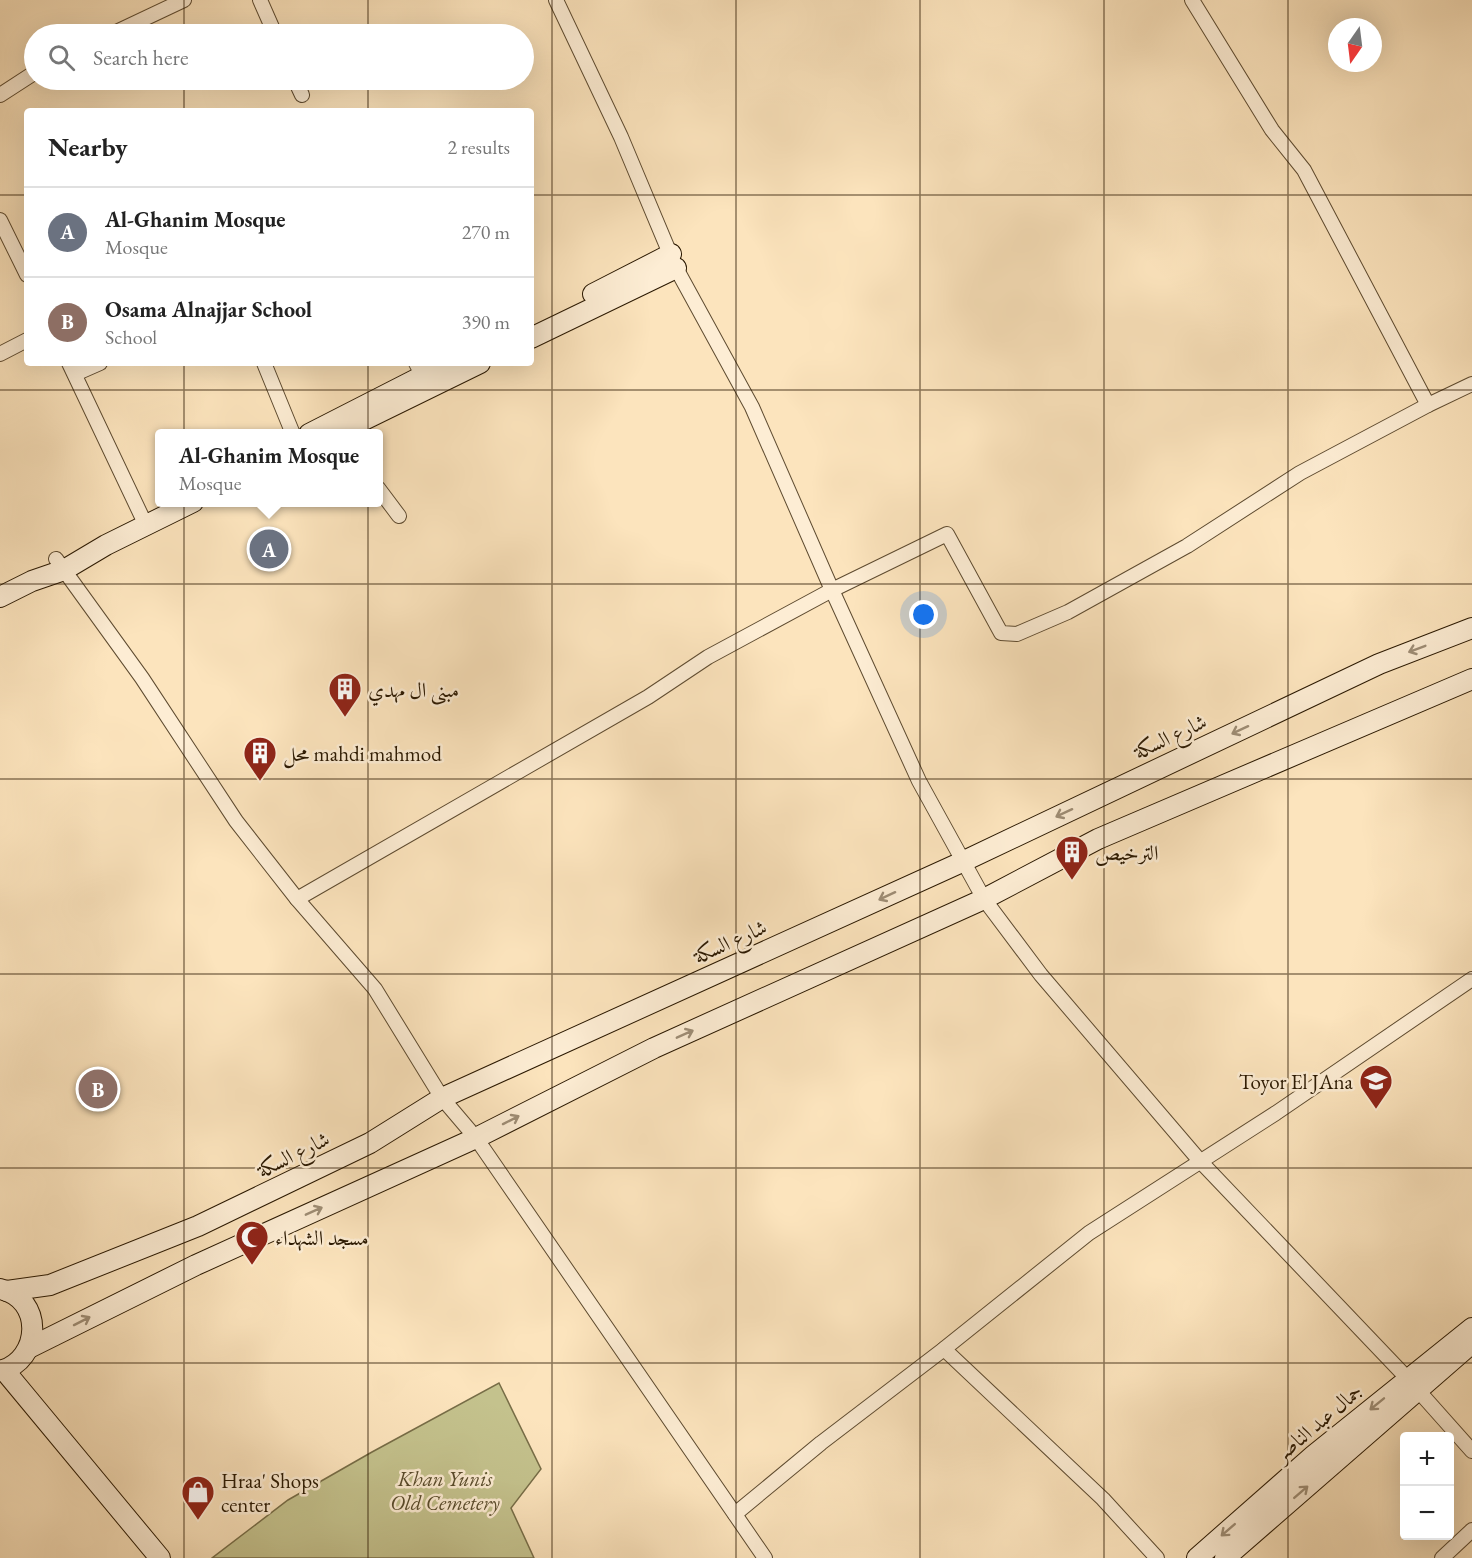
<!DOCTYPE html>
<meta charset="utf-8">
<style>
:root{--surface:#fff;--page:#f2f2f2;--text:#222;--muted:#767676;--line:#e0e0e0;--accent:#d93025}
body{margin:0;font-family:"EB Garamond",Amiri,serif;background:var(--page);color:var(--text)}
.controls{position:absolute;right:18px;bottom:18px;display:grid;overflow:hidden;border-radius:6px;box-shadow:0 6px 24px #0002}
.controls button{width:54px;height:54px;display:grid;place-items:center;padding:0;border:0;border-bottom:2px solid var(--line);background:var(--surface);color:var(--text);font:30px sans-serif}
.compass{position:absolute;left:1328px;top:18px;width:54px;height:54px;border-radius:50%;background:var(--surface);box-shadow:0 6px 24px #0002;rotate:194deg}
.you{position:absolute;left:924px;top:615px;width:21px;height:21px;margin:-15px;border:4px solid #fff;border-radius:50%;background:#1a73e8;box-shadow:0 0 0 9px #1a73e833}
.badge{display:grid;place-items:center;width:39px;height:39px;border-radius:50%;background:var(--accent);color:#fff;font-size:20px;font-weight:700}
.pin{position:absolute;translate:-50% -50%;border:3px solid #fff;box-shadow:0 2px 6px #0006}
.popup{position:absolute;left:155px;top:429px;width:228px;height:78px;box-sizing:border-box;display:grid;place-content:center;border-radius:6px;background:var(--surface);filter:drop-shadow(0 2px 4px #0005);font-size:20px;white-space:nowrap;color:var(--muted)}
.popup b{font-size:22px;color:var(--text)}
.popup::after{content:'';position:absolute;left:50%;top:100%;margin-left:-12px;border:12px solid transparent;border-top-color:var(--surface)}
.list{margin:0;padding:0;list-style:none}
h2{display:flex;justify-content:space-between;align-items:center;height:78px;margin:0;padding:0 24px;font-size:26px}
h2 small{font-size:20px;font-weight:400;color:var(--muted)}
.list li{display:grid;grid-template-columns:39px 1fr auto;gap:18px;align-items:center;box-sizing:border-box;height:90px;padding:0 24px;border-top:2px solid var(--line)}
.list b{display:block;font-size:22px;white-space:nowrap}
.list p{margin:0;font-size:20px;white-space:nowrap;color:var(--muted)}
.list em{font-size:20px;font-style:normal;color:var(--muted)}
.icon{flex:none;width:33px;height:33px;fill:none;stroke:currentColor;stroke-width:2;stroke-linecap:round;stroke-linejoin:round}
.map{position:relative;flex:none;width:1472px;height:1558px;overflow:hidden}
.search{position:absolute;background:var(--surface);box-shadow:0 6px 24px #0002;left:24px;top:24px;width:510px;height:66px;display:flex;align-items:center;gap:15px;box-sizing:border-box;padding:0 21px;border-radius:33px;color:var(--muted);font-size:22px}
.panel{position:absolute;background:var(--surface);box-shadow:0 6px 24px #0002;left:24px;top:108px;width:510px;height:258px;border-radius:6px}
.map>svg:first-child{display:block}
</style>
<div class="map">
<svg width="1472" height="1558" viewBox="0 0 1472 1558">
<rect width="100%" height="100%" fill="#fce4bd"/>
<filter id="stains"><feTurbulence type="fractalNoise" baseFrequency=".00333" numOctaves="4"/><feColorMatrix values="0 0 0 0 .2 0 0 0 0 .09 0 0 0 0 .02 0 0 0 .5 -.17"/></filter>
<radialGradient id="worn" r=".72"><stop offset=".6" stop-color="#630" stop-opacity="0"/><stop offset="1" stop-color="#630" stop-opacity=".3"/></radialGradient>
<!-- green -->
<polygon fill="#c4c28d" stroke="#776d47" stroke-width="1.5" points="499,1383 541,1469 511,1508 534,1558 212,1558 288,1500 372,1452"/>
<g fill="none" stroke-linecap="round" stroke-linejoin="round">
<!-- street casing -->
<g stroke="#5e4b30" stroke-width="16">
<g id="street">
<polyline points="260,0 275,34"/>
<polyline points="556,0 621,137 676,268 752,407 832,590 919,781 984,899 1041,975 1200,1161 1407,1378 1472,1451"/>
<polyline points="1192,0 1272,130 1304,170 1428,405"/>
<polyline points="112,34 184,0"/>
<polyline points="295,80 302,95"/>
<polyline points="0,95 34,73"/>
<polyline points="0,220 27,275"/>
<polyline points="0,354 27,340"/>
<polyline points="69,363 142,517"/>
<polyline points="264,363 293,434"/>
<polyline points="416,363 422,375"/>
<polyline points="75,374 100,363"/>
<polyline points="378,488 399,516"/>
<polyline points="56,559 142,678 236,821 297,899 375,989 442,1098 476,1138 765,1558"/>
<polyline points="297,899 648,697 708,657 832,590 947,534 1001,633 1017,634 1068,612 1187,546 1300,473 1428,405 1472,384"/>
<polyline points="944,1349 1103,1499 1157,1558"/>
<polyline points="735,1514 821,1443 944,1349 1089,1233 1276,1113 1472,979"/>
<polyline points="1442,1558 1472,1530"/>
</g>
</g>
<!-- secondary casing -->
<g stroke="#2a1801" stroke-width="22">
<g id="secondary">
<polyline points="593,294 671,254"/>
<polyline points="531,338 676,268"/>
<polyline points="309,434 448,363"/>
<polyline points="335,434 480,363"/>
<polyline points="0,597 32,581 64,570 106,545 193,502"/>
<path d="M 0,1289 C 44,1298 42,1360 0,1371"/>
<polyline points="7,1291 50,1285 198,1226 370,1143 442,1098 962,862 1379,664 1472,628"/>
<polyline points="29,1348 196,1265 476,1138 654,1048 984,899 1098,839 1472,679"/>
<polyline points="4,1370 160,1558"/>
<polyline points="1197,1558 1314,1455 1472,1328"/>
<polyline points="1225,1558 1472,1343"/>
</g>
</g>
<!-- street -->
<use href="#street" stroke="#fdedd4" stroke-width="14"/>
<!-- secondary -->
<use href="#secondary" stroke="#fdedd4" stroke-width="20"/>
</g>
<!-- one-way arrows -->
<defs><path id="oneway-shaft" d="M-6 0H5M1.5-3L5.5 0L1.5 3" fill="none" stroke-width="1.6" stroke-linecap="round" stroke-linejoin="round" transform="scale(1.5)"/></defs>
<g stroke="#9e8d75">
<use href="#oneway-shaft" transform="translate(1417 649) rotate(159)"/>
<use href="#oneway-shaft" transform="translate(1240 730) rotate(155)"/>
<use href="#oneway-shaft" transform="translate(1064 813) rotate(155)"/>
<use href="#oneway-shaft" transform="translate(887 896) rotate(155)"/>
<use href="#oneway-shaft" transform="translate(685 1034) rotate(-24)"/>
<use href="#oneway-shaft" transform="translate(511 1120) rotate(-27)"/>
<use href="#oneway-shaft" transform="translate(314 1211) rotate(-24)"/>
<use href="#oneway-shaft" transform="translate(82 1321) rotate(-27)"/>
<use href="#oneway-shaft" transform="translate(1377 1404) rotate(141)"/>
<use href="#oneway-shaft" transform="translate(1301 1492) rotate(-41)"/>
<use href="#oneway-shaft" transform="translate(1228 1530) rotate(139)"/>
</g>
<!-- grid -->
<path fill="none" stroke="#2a1801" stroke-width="1.5" stroke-opacity="0.55" d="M 184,0 L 184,34M 368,0 L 368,34M 552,0 L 552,1558M 736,0 L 736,1558M 920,0 L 920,1558M 1104,0 L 1104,1558M 1288,0 L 1288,1558M 184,80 L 184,111M 368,80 L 368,111M 0,195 L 27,195M 531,195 L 1472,195M 184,363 L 184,1558M 368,363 L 368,1558M 0,390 L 1472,390M 0,584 L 1472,584M 0,779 L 1472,779M 0,974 L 1472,974M 0,1168 L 1472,1168M 0,1363 L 1472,1363"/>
<!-- icons -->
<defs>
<g id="building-pin" transform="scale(1.725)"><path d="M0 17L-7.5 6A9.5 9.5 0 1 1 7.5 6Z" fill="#8f2418" stroke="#fdedd4"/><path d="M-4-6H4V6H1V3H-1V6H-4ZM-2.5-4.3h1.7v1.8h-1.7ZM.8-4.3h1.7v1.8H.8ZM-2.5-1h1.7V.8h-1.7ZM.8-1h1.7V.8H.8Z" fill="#fff"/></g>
<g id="school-pin" transform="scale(1.725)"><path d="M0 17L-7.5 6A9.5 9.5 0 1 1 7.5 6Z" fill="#8f2418" stroke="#fdedd4"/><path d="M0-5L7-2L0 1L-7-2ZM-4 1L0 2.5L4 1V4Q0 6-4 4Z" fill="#fff"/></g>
<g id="mosque-pin" transform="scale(1.725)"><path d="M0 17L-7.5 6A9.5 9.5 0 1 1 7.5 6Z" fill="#8f2418" stroke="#fdedd4"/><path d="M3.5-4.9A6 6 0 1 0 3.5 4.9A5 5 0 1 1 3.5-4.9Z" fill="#fff"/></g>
<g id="shop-pin" transform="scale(1.725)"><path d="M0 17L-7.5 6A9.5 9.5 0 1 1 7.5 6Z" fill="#8f2418" stroke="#fdedd4"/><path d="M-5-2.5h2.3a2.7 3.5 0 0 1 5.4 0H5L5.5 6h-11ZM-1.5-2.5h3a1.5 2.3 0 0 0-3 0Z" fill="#fff"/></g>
</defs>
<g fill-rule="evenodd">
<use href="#building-pin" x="345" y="689"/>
<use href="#building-pin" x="260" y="753"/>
<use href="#building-pin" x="1072" y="852"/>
<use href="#school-pin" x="1376" y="1081"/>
<use href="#mosque-pin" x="252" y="1237"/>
<use href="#shop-pin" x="198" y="1492"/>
</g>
<g text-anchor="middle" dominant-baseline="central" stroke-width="5" stroke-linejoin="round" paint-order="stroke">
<!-- poi labels -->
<g font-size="21" fill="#2a1801" stroke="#fdedd4" text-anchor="start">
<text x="368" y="689">مبنى ال مهدي</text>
<text x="283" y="753">محل mahdi mahmod</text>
<text x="1095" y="852">الترخيص</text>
<text x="1353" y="1081" text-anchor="end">Toyor El JAna</text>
<text x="275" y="1237">مسجد الشهداء</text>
<text x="221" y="1480">Hraa' Shops<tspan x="221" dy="24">center</tspan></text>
</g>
<!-- street labels -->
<g font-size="21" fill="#2a1801" stroke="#fdedd4">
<text transform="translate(1170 736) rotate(-25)">شارع السكة</text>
<text transform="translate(730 941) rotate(-24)">شارع السكة</text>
<text transform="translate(293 1154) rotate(-26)">شارع السكة</text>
<text transform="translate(1318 1422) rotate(-40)">جمال عبد الناصر</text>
</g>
<!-- park labels -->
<g font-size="21" font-style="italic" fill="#584b2b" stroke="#fdedd4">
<text x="445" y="1478">Khan Yunis<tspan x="445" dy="24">Old Cemetery</tspan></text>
</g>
</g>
<rect width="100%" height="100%" filter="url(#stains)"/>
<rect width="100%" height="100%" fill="url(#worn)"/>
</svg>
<div class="controls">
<button>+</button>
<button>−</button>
</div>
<svg class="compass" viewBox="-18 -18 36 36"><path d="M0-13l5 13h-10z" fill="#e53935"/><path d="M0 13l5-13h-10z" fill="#767676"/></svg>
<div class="you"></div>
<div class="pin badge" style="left:269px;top:549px;background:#6b7280">A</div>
<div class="popup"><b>Al-Ghanim Mosque</b>Mosque</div>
<div class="pin badge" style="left:98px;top:1089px;background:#8d6e63">B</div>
<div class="search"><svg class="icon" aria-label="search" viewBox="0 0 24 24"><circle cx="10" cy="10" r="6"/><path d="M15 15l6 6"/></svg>Search here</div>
<section class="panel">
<h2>Nearby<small>2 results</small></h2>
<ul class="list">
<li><span class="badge" style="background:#6b7280">A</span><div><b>Al-Ghanim Mosque</b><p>Mosque</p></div><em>270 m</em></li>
<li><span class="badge" style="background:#8d6e63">B</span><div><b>Osama Alnajjar School</b><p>School</p></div><em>390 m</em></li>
</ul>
</section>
</div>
